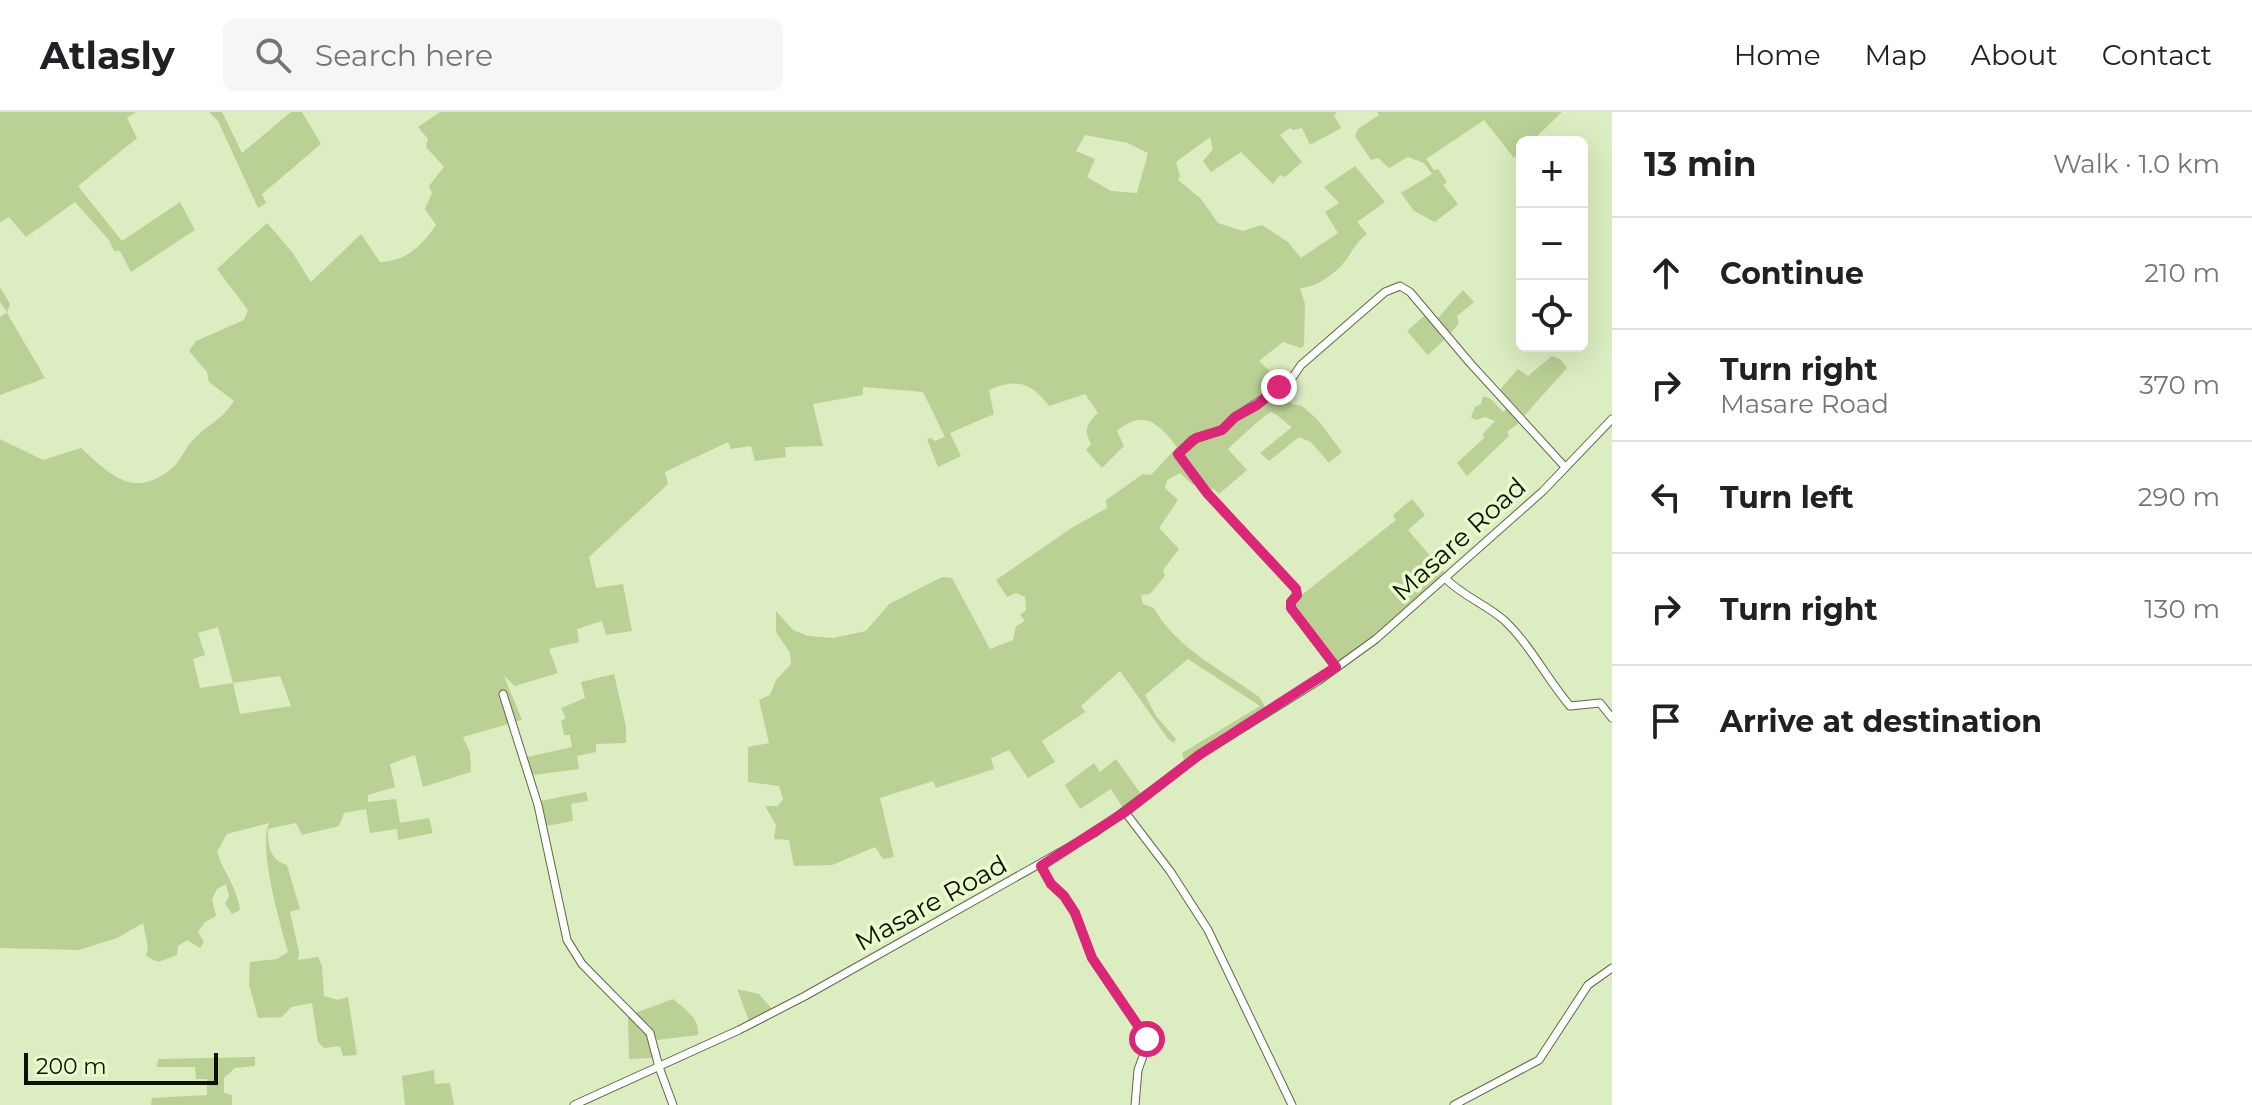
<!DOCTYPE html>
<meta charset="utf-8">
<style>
:root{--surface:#fff;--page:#f6f6f6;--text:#202124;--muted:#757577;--line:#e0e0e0}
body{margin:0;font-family:Montserrat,sans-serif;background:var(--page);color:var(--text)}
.controls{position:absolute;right:24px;top:24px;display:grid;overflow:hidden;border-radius:12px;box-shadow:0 8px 32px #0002}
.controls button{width:72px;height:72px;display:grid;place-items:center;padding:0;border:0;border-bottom:2px solid var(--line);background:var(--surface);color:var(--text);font:40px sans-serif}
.scale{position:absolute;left:24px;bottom:20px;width:194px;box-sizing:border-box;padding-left:8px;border:4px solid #0c1103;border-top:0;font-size:22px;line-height:28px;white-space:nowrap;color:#0c1103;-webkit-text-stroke:6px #e9fbcd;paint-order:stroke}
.stop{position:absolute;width:24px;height:24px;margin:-18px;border:6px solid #db2777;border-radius:50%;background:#fff}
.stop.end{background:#db2777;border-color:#fff;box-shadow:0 2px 8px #0008}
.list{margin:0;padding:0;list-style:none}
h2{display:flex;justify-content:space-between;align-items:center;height:104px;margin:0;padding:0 32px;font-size:34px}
h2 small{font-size:26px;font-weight:400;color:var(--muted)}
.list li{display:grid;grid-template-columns:52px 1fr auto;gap:24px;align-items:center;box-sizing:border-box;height:112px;padding:0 32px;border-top:2px solid var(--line)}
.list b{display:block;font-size:30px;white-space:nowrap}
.list p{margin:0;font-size:26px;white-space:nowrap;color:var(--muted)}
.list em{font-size:26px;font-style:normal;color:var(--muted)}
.icon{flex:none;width:44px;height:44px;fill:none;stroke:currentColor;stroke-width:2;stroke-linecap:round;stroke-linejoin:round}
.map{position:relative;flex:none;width:1612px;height:993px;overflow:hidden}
header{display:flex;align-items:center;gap:48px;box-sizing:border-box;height:112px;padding:0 40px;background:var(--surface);border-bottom:2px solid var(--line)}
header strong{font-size:38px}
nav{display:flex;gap:44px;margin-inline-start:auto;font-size:28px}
.search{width:560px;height:72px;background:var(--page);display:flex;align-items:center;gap:20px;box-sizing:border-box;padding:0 28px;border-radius:12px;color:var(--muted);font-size:30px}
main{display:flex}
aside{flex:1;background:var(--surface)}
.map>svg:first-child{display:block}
</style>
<header>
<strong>Atlasly</strong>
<div class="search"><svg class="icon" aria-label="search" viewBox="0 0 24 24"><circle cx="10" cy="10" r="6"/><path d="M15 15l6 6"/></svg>Search here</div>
<nav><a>Home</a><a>Map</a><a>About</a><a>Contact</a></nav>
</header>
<main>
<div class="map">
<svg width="1612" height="993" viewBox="0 0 1612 993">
<rect width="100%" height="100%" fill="#dcedc1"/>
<!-- green -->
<g fill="#bad095" fill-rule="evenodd">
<polygon points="0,0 136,0 127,6 137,26 78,74 122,129 180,90 195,118 131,160 120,139 114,139 109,128 75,90 26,125 9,105 0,110"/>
<polygon points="209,0 222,0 242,41 291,0 302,0 321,32 262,82 266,91 258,96 218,9"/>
<path d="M 440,0 L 1337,0 L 1334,3 L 1341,16 L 1310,33 L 1302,16 L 1293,18 L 1290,16 L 1280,23 L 1302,50 L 1285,65 L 1280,63 L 1273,72 L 1241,40 L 1211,60 L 1203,49 L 1213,37 L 1210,25 L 1176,50 L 1180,64 L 1178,68 L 1201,87 L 1218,111 L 1243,119 L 1262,113 L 1288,130 L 1301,146 L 1338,121 L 1325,100 L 1339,91 L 1324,75 L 1355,54 L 1385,90 L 1357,110 L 1367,122 C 1357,129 1353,138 1346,148 C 1335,162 1317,175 1300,176 L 1305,192 L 1304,233 L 1301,236 L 1283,230 L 1259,249 L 1276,265 L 1279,279 L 1292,292 L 1302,294 L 1317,307 L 1342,340 L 1329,351 L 1311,330 L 1299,325 L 1269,349 L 1260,341 L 1292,315 C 1283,310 1281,304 1271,300 C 1261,305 1239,327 1228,337 L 1247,358 L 1219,382 L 1214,377 L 1208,379 L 1184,345 L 1183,340 L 1197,328 L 1188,325 L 1187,330 L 1176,342 L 1196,369 L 1193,373 L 1180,361 L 1167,368 L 1165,376 L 1178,388 L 1159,416 L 1179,437 L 1163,458 L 1165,464 L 1150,482 L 1141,483 L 1143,492 L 1154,496 C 1176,537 1223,558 1259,585 L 1266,596 L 1228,618 L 1184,648 L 1182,641 L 1260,594 L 1188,547 L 1145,583 L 1156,604 L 1176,627 L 1174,631 L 1168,627 L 1120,559 L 1081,594 L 1085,600 L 1042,629 L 1055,650 L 1028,666 L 1009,638 L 991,646 L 994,657 L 936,676 L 933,669 L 880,686 L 894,745 L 883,747 L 875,735 L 832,753 L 794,754 L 789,728 L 774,727 L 776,713 L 765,694 L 778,694 L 783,687 L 779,674 L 748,670 L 748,635 L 769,631 L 759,588 L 770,583 L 776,568 L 791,552 L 790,541 L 776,520 L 776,499 L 793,518 L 808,524 L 833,526 L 866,519 L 889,492 L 942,465 L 952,466 L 990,537 L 1013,528 L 1016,514 L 1025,509 L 1020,503 L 1026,498 L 1025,485 L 1016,481 L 1007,485 L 996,468 L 1073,415 L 1107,396 L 1106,388 L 1143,362 L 1151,363 L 1177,335 C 1159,312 1144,296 1117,319 L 1124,334 L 1102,356 L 1086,338 L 1091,332 C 1083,317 1087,312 1098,301 L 1085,282 L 1049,294 C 1031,270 1016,266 989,278 L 994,302 L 950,321 L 961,344 L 938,355 L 927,327 L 931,326 L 935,329 L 945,325 L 923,280 L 863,275 L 863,283 L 813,292 L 823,334 L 785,335 L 786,345 L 755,349 L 751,334 L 731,337 L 728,330 L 665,360 L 668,372 L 589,445 L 596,476 L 623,472 L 632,519 L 606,523 L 602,509 L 577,517 L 579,530 L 549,537 L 558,561 L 515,574 L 504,564 L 522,608 L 463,625 L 470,641 L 471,660 L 423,675 L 415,643 L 390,652 L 395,675 L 368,683 L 368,690 L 396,687 L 400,711 L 429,706 L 433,721 L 398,728 L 397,717 L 370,721 L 366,697 L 344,701 L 339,714 L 302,723 L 296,711 L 268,717 C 268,734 269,747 287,753 L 300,797 L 290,800 L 299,840 L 298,848 L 318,845 L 322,854 L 324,884 L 338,888 L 348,885 L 357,943 L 343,944 L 340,934 L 324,936 L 318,930 L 312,891 L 291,895 L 282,905 L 258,906 L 249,872 L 250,850 L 277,847 L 288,840 C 280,811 258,736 269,711 L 227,722 L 217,740 C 224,761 237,775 240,798 L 232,802 L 225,792 L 229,784 L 226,772 L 217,777 L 212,787 L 216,804 L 205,810 L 198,820 L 204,830 L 200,836 L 187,828 L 178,834 L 177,843 L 158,850 L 146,844 L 148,835 L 143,811 L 117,826 L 79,838 L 0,836 L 0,327 L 43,348 L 81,336 C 110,362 133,388 171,357 C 181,349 185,336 194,327 C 209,311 220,310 234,289 L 209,270 L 207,260 L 189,239 L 196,229 L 244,208 L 248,198 L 217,157 L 267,111 L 292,140 L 311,170 L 361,122 L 380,150 C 407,149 421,134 436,113 L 425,97 L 432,81 L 429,74 L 444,55 L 426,35 L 428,27 L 418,15 ZM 1085,23 L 1128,31 L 1148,41 L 1137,81 L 1111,79 L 1087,65 L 1095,47 L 1076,39 ZM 218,515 L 233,571 L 200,576 L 193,547 L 205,543 L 198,521 ZM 280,564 L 291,594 L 240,602 L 233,571 Z"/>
<polygon points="1377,0 1562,0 1531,30 1522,30 1522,38 1514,46 1484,8 1426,47 1434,58 1438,57 1447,70 1443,73 1458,92 1435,110 1414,99 1401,81 1432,62 1424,51 1408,45 1389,56 1378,46 1371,48 1355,24 1358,17 1379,3"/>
<polygon points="0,175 10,192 7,201 45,266 0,283 0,205 7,200 0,190"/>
<polygon points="1463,178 1474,190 1457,204 1459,211 1449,223 1436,208"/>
<polygon points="1425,203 1444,228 1428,243 1407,219"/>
<polygon points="1552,244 1560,247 1567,256 1524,304 1498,280 1518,257 1528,264"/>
<polygon points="1483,284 1491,287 1503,300 1507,296 1520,310 1507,320 1509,324 1467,364 1457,351 1484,326 1483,322 1495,309 1485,305 1476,308 1471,305 1475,295 1481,292"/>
<polygon points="1412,387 1425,403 1408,418 1444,460 1412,494 1337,551 1294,495 1293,490 1396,408 1393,403"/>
<polygon points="614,562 626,615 626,631 596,632 596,640 577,644 579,657 533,663 527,645 572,635 570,623 564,623 561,609 566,606 561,596 585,586 581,570"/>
<polygon points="1116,647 1141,682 1123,696 1111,677 1080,697 1065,673 1094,651 1100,660"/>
<polygon points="586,680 588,689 571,692 573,709 546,714 540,689"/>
<polygon points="737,877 759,882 772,897 749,909"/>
<path d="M 673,887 C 684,897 700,906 698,923 L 657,928 L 650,914 L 635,901 Z"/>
<polygon points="628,904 647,922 653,946 629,947"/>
<polygon points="255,945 255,954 235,956 224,966 224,981 232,983 232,993 151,993 152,986 207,983 207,967 196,967 195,955 157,955 158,947"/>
<polygon points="434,958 435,972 450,971 454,993 405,993 402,964"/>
</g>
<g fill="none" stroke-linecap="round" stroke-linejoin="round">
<!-- minor casing -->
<g stroke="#5c6b43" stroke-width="9">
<g id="minor">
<path d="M 1445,466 C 1462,484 1486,492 1505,509 C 1531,534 1547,567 1570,594 L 1600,591 L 1612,606"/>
<polyline points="1336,555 1291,496 1291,490 1297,483 1296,477 1207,381 1178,342 1192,328 1222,318 1235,305 1290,269 1301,253 1385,180 1400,174 1410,180 1470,251 1565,355"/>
<polyline points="503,582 538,693 567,828 582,852 650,921 659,955 673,993"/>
<polyline points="1125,700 1170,759 1208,818 1292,993"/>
<polyline points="1041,754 1051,772 1064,784 1075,801 1092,846 1147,927 1147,933 1138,958 1135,993"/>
<polyline points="574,993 739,918 805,884 1096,720 1199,643 1318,569 1376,527 1543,379 1612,307"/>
<polyline points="1454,993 1539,948 1588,873 1612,856"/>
</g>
</g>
<!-- minor -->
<use href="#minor" stroke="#fff" stroke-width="7"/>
</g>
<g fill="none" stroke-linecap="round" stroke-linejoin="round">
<!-- route -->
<polyline stroke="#db2777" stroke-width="10" points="1147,927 1092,846 1075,801 1064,784 1051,772 1041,754 1125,700 1199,643 1336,555 1291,496 1291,490 1297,483 1296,477 1207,381 1178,342 1196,326 1222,318 1235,305 1257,293 1279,275"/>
</g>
<g text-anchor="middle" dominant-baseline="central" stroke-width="7" stroke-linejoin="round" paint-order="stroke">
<!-- street labels -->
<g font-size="26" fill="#0c1103" stroke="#e9fbcd">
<text transform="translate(1459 427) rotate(-42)">Masare Road</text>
<text transform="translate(931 791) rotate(-29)">Masare Road</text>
</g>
</g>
</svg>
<div class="controls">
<button>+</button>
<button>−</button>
<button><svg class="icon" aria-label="locate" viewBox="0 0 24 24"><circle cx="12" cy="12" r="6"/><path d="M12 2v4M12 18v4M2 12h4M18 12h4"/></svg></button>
</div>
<div class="scale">200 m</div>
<div class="stop" style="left:1147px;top:927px"></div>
<div class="stop end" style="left:1279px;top:275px"></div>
</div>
<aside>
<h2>13 min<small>Walk · 1.0 km</small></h2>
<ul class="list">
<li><svg class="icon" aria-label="ahead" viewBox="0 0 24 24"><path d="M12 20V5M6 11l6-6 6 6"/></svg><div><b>Continue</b></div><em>210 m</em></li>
<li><svg class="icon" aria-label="right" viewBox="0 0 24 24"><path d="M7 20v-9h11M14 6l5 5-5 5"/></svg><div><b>Turn right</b><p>Masare Road</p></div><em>370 m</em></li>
<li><svg class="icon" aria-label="left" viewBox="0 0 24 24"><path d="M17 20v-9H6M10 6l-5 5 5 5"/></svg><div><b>Turn left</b></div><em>290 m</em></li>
<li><svg class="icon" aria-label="right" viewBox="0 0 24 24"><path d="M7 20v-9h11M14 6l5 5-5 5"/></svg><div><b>Turn right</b></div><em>130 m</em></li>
<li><svg class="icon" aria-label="arrive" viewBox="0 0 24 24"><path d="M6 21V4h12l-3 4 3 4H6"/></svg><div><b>Arrive at destination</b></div></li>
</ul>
</aside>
</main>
